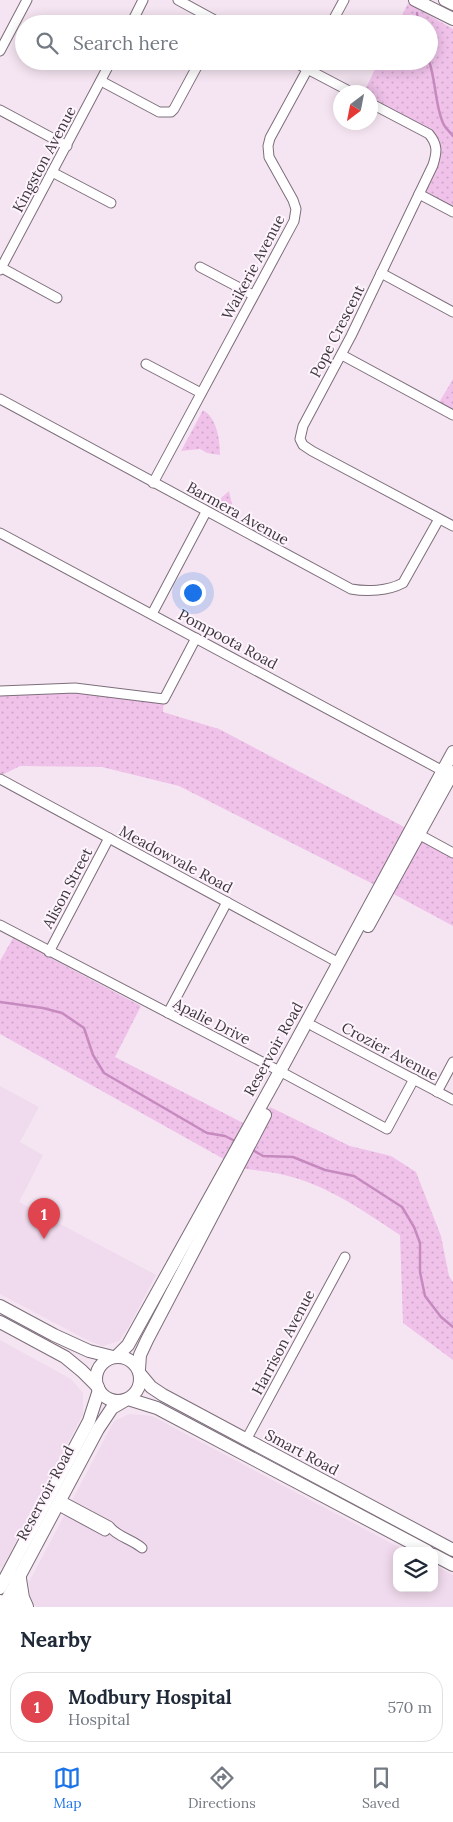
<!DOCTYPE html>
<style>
:root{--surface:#fff;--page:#f6f6f7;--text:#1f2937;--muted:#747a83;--line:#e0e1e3;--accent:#1a73e8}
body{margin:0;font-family:Lora,serif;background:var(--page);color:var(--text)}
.controls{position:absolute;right:15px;bottom:15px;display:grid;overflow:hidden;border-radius:10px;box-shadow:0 2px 12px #0003}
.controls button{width:45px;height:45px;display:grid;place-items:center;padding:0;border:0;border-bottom:1px solid var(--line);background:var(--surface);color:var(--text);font:25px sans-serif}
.compass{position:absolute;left:333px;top:85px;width:45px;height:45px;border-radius:50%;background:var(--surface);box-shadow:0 2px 12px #0003;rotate:212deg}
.you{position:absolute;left:192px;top:592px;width:18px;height:18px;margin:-12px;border:4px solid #fff;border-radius:50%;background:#1a73e8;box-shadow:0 0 0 8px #1a73e833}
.badge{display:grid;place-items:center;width:32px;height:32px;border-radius:50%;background:var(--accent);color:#fff;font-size:16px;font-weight:700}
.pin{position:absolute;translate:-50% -41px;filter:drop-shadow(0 1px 2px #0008)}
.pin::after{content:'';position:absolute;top:26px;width:18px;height:15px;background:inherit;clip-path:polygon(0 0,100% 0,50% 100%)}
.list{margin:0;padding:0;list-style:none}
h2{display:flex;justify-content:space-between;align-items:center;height:65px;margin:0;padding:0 20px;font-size:21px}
h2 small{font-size:16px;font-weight:400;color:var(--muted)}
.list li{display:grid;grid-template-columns:32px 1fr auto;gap:15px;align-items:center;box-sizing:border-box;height:70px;margin:0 10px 10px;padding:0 10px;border:1px solid var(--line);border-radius:20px}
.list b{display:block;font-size:19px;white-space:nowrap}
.list p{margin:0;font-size:16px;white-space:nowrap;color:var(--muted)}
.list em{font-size:16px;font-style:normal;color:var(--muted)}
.icon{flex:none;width:28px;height:28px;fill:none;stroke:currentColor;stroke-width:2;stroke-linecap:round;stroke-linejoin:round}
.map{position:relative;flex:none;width:453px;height:1607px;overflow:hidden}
.search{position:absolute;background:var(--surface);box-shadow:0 2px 12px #0003;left:15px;right:15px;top:15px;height:55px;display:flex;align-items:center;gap:12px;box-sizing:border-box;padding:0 18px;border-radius:28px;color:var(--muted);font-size:19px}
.sheet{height:145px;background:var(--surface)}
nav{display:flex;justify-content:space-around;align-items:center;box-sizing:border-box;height:70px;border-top:1px solid var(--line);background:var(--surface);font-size:14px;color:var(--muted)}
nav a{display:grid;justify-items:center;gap:2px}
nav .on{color:var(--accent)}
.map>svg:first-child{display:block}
</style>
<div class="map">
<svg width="453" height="1607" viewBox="0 0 453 1607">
<defs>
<pattern id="park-dots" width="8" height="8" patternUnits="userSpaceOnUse" patternTransform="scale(1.25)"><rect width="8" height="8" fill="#f0c2ea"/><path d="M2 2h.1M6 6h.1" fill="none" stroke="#cfa7ca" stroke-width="1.8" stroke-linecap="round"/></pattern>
</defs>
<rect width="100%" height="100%" fill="#f5e5f2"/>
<!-- built -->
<g fill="#f0daed">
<polygon points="0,1086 39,1107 20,1142 43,1155 19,1202 156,1275 129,1326 119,1341 103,1346 87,1340 0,1294"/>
<polygon points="0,1340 71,1379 83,1393 83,1414 3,1566 0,1568"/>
<polygon points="130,1414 152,1416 406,1551 397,1551 397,1588 434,1588 434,1565 453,1575 453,1607 38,1607 34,1605 30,1594 29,1582 114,1421"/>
</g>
<!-- park -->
<g fill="url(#park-dots)">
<polygon points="408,3 453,29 453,212 419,194 437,153 436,142 371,103 370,92 364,92 379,61 429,61 429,24 398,24"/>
<polygon points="453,379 453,415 437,406"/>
<path d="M 203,410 C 217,418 220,440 220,455 L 207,453 L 200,449 L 181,451 Z"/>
<polygon points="229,491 232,504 228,514 216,507 222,497"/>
<polygon points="75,688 164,699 163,712 219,729 408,829 377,886 179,786 102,767 20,766 0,776 0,695"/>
<polygon points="420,835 453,853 453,926 388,891"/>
<polygon points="13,938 141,1006 115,1057 249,1126 229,1162 0,1034 0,961"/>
<path d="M 270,1107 L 350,1146 L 391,1156 L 416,1172 L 441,1236 L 449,1276 L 453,1282 L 453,1360 L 403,1323 L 400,1235 C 365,1212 326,1184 284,1175 C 269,1171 253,1170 238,1168 Z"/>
</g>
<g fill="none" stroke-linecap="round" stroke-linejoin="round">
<!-- stream -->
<g stroke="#c68abf" stroke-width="2.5">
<polyline points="417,13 418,24"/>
<path d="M 429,61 C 436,81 435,105 443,123 C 445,128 450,132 453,136"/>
<polyline points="0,1002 43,1008 62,1013 84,1028 93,1055 104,1073 207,1133 225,1136 235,1141"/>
<polyline points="251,1149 263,1156 293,1157 325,1170 354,1176 402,1207 414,1227 420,1243 420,1272 425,1296 441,1317 453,1327"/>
</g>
<!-- street casing -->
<g stroke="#7c6e7a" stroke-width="11">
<g id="street">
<polyline points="178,0 222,24"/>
<polyline points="131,24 143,0"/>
<polyline points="331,24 344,0"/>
<polyline points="0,51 27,0"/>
<polyline points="292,61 351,92"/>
<polyline points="101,81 159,112 171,112 174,109 200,61"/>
<path d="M 370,103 L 429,134 C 438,145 437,152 433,165 L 351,336 L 303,426 L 300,439 L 303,445 L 312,451 L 453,526"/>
<polyline points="0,110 67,146"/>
<polyline points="52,172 111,203"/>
<polyline points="419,194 453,212"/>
<polyline points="200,267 253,295"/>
<polyline points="2,268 57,298"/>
<polyline points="0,270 111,61"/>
<polyline points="381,273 453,312"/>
<polyline points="342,355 453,415"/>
<polyline points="146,364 201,393"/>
<path d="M 0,399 L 351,589 C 367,592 388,591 403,583 L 439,519"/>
<polyline points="153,483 294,221 296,209 293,200 269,157 268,146 270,138 312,61"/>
<polyline points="0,533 443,771"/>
<polyline points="152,614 206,512"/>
<polyline points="0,691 75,688 164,699 196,638"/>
<polyline points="0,779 339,963"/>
<polyline points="420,835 453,853"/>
<polyline points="0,925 287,1075 387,1129 414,1079"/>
<polyline points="49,952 109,838"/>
<polyline points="168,1013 227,902"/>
<polyline points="313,1026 453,1100"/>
<polyline points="437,1092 453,1062"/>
<polyline points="246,1440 345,1257"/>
<path d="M 60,1500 L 109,1526 C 117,1537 132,1539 142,1548"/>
<polyline points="57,1505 105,1531"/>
</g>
</g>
<!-- secondary casing -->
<g stroke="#7c6e7a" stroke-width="14">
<g id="secondary">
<polyline points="415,0 453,19"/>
<polyline points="445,0 453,4"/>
<polyline points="368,926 453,772"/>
<polyline points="0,1306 54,1335 89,1351 113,1357"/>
<polyline points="0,1322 65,1357 82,1371 98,1387"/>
<circle cx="118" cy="1379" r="22"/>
<polyline points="116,1357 128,1345 280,1071 453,752"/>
<polyline points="139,1369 140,1355 147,1340 265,1115"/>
<polyline points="141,1375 151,1387 163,1395 453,1550"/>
<polyline points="128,1399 157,1408 427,1551"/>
<polyline points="434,1555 453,1565"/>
<polyline points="0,1588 89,1421 99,1390"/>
<polyline points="3,1607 98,1429 112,1408 124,1401"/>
</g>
</g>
<!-- highway casing -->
<g stroke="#7c6e7a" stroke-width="18">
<g id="highway">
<polyline points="18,1579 21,1598 25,1607"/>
<polyline points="0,1603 10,1607"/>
</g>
</g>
<!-- street -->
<use href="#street" stroke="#fff" stroke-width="9"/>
<!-- secondary -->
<use href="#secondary" stroke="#fff" stroke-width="12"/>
<!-- highway -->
<use href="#highway" stroke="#fff" stroke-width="16"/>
</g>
<g text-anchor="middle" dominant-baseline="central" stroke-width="4" stroke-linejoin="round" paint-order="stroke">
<!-- street labels -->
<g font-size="15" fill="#3d373c" stroke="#fef4fd">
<text transform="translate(44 159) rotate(-62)">Kingston Avenue</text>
<text transform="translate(253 267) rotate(-62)">Waikerie Avenue</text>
<text transform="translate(337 331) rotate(-63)">Pope Crescent</text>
<text transform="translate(238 513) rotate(29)">Barmera Avenue</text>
<text transform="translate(228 639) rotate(28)">Pompoota Road</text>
<text transform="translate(176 859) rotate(28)">Meadowvale Road</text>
<text transform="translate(67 888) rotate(-62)">Alison Street</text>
<text transform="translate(212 1021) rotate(27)">Apalie Drive</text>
<text transform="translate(273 1049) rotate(-61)">Reservoir Road</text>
<text transform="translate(390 1051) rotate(28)">Crozier Avenue</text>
<text transform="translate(283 1342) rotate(-62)">Harrison Avenue</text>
<text transform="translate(302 1452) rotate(28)">Smart Road</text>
<text transform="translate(45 1493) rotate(-62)">Reservoir Road</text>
</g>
</g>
</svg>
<div class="controls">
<button><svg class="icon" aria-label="layers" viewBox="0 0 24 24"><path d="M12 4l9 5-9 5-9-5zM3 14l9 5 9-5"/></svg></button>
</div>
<svg class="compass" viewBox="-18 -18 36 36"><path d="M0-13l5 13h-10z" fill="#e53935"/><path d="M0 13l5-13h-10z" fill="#747a83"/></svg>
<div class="you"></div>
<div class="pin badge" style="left:44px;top:1239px;background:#e0444e">1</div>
<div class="search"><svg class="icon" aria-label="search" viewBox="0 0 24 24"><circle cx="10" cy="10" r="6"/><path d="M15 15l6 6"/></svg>Search here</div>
</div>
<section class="sheet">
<h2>Nearby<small></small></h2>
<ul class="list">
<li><span class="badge" style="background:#e0444e">1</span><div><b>Modbury Hospital</b><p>Hospital</p></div><em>570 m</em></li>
</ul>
</section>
<nav>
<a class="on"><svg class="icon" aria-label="map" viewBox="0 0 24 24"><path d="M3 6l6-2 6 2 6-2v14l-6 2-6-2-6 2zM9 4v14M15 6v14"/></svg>Map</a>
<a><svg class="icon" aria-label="directions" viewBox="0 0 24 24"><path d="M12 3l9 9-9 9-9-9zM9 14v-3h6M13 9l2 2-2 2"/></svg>Directions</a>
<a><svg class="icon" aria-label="saved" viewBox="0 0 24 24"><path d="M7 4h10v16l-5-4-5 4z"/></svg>Saved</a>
</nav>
